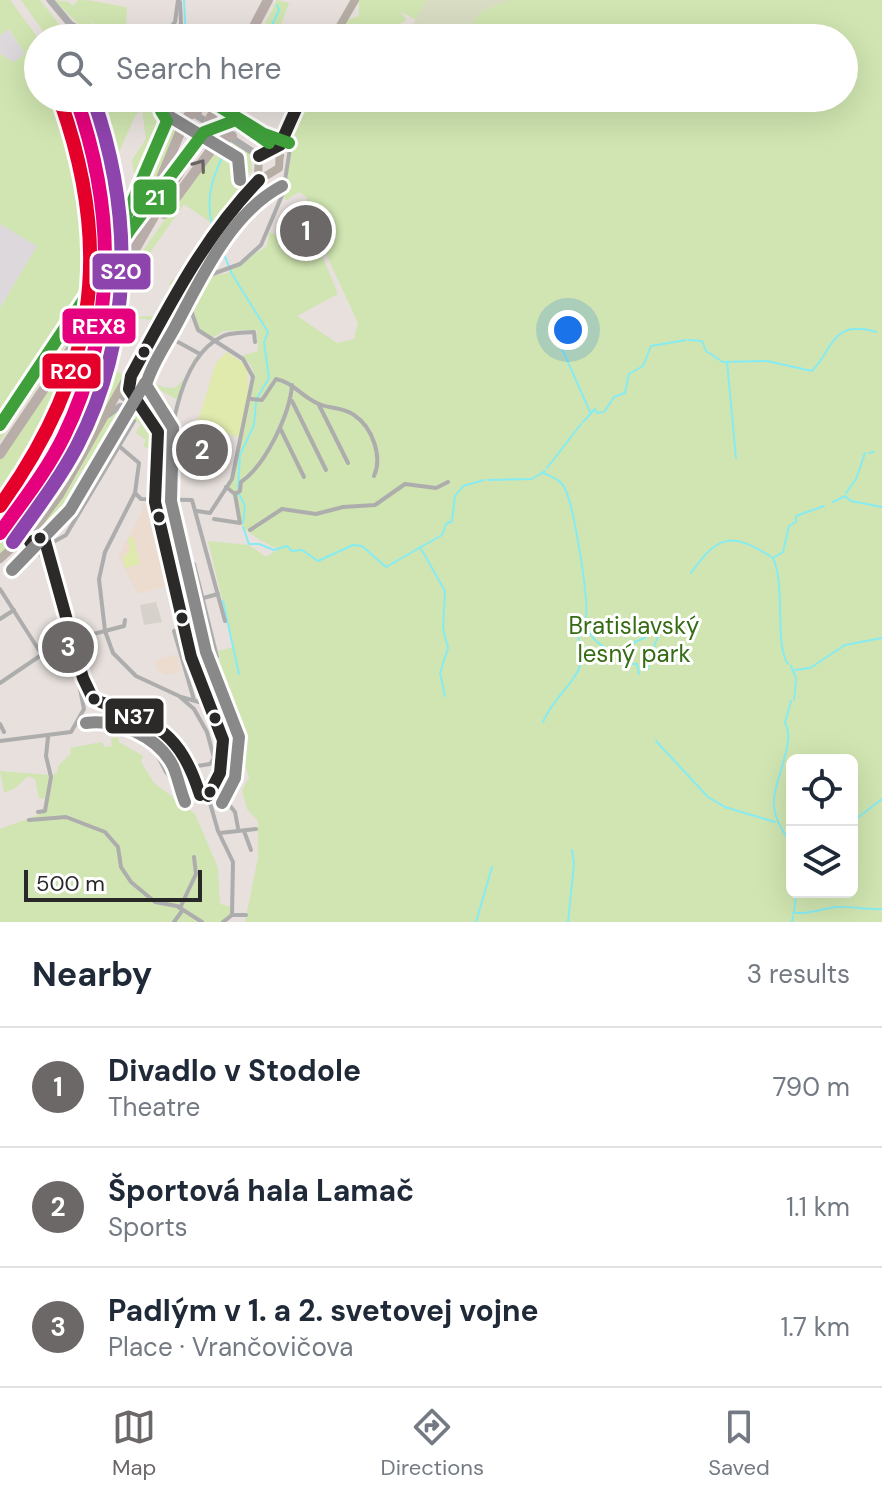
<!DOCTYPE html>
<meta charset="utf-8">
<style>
:root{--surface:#fff;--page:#f2f2f3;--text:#1f2937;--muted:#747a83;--line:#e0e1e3;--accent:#6b6867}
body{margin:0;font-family:"DM Sans",sans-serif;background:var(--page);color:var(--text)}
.controls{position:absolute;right:24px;bottom:24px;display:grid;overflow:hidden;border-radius:12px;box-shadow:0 8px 32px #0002}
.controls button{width:72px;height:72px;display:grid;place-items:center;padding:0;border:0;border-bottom:2px solid var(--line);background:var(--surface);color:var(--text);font:40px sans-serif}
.scale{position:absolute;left:24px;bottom:20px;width:178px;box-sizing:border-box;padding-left:8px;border:4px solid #282828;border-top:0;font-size:22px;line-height:28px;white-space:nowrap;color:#282828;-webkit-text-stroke:6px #fff;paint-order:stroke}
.you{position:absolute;left:568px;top:330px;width:28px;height:28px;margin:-20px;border:6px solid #fff;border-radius:50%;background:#1a73e8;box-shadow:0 0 0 12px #1a73e833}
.badge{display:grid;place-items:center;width:52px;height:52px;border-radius:50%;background:var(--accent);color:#fff;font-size:26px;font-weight:700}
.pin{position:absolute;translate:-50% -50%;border:4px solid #fff;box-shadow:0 2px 8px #0006}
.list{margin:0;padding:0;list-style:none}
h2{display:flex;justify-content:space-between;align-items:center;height:104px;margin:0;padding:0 32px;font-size:34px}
h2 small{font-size:26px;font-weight:400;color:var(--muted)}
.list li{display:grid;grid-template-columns:52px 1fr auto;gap:24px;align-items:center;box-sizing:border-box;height:120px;padding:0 32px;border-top:2px solid var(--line)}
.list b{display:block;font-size:30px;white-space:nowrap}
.list p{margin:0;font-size:26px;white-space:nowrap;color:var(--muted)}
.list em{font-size:26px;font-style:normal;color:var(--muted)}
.icon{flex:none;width:44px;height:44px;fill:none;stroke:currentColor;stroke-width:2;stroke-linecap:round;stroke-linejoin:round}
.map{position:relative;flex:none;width:882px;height:922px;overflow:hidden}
.search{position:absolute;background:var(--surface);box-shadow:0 8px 32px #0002;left:24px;right:24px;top:24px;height:88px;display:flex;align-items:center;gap:20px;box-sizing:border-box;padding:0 28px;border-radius:44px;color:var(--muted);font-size:30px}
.sheet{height:464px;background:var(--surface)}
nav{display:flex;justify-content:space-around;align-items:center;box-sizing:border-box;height:112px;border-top:2px solid var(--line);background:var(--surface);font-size:22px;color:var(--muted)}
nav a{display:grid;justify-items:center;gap:4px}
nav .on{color:var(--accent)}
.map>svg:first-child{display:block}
</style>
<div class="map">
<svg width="882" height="922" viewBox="0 0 882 922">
<rect width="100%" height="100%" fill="#e7e0dc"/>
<!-- industrial -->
<g fill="#dcd8dc">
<polygon points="8,29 25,54 14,62 0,54 0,35"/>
<polygon points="0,224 37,246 0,307"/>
</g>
<!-- education -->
<g fill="#ecdccf">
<polygon points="149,502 169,585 138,594 118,557 143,509 141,504"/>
<polygon points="177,654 182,672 168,675 157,670 154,660"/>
</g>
<!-- green -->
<g fill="#d0e5b1" fill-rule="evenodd">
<path d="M 0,0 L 10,0 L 38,38 L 38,98 L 74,98 L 77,105 C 95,157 123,254 95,303 L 0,441 L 0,308 L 37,246 L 0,224 L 0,54 L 14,62 L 25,54 L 9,29 L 0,35 Z"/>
<polygon points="21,0 40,0 70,38 48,38"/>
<path d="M 53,0 L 69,2 L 73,6 L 78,0 C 97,0 109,5 127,7 L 126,31 L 96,25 L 73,7 L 97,27 L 131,33 L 135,38 C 78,38 91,32 53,0 Z"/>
<polygon points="277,0 289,3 276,38 258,38"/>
<path d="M 359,0 L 882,0 L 882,922 L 245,922 L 258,858 L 258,821 L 247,809 L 242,790 L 249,778 L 215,660 L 220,659 L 218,651 L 234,647 L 208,541 L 249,545 L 266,557 L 279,549 C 268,545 246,533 240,523 C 232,510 239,498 226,487 C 234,475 258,383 253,370 C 251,364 246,360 241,356 L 258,351 L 257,330 L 224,331 L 212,338 L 199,329 L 186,291 L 210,277 L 227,273 L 267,246 L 269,232 L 295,242 L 316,241 L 338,294 L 297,316 L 337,343 L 354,339 L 358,323 L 321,243 L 322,237 L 306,218 L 307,197 L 299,192 L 286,200 L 284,198 L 294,129 L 306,98 L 844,98 L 844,38 L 406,38 L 416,20 L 400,11 L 407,20 L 387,31 L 379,30 L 382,38 L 337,38 L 346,20 L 359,16 ZM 792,760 L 852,760 L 852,892 L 792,892 Z"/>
<path d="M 77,98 C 104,98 174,88 184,118 L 132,238 L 109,277 L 108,227 L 114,215 L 129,221 L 138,200 L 132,160 L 146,139 L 142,109 L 135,116 L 119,152 L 106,158 L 96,152 Z"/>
<path d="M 230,138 L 250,154 L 252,170 L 213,224 L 184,204 L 122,293 L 120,317 L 154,316 L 171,286 L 169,284 L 174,278 L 176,280 L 154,320 L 120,317 L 115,370 L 124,376 L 110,412 L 126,405 L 149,417 L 159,445 L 153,442 L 149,449 L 143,446 L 146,440 L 136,433 L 141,424 L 133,420 L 101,472 L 88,466 L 82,471 L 46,534 L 40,531 L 41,525 L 0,559 L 0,535 L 38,482 L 76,412 L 101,334 L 107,302 L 218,144 ZM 78,429 L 91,437 L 46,514 L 35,505 L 62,465 Z"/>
<path d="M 101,313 C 79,407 57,452 0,529 L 0,459 Z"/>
<path d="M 159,334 C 161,350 129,374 160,386 C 164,387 173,390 177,386 C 187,380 190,361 197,356 L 178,400 L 144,381 L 137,393 L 159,405 L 163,398 L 172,406 L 163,404 L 161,416 L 173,420 L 167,454 L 169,494 L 159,491 C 159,464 173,437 155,413 C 148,404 137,400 132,390 Z"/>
<polygon points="197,424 225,432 223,436 194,437 193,442 187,441 189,432 195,433"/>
<path d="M 118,737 L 119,742 L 143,756 L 141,762 L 154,783 L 195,814 L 218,868 L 220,904 L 233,907 L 227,922 L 0,922 L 0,829 C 15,823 30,819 42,813 L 45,799 L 39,798 L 35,779 L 28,776 L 15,788 L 4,793 L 0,771 L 51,775 L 57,773 L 58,766 L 71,754 L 70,748 L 102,742 L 104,747 L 112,746 L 111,738 Z"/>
</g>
<!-- cemetery -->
<g fill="#d7dcc2">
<path d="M 426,0 L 509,0 C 488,11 472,9 469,38 L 406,38 Z"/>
<polygon points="79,428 91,437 48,507 39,500 62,465"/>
</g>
<!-- pitch -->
<g fill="#e0eaad">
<polygon points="227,352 247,366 249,397 239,437 197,424 216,363"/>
<polygon points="133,537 140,564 125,568 123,559 130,549 128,538"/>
</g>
<!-- plaza -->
<polygon fill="#d7d1cc" points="155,598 162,622 144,625 140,605 156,602"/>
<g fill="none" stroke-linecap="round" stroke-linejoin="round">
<!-- stream -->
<g stroke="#87ebf2" stroke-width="2">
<polyline points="184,0 186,38"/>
<polyline points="266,38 279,10 277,5"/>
<polyline points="242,107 244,98"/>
<polyline points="240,124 241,113"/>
<polyline points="236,131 239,125"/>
<path d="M 213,228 C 203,196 215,170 230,142"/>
<polyline points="217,237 232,274 268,332 264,342 269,378 257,398"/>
<polyline points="560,329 560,344 590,412"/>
<path d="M 689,340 L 702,341 L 706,351 L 723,362 L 767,361 L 812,371 C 834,348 832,319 876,332"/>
<polyline points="727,362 736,458"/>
<polyline points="583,422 595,409 597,413 604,412 614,397 625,393 629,374 643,366 651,346 686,340"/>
<polyline points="869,453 874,452"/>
<polyline points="547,468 581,424"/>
<polyline points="488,480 532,479 545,471"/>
<polyline points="238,488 240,455 254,425 256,402"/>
<polyline points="846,493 856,479 865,453"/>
<polyline points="239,494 245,506 243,523"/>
<polyline points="833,502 845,496 851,501 882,507"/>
<polyline points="243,527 249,544 259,544 274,550 287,546 292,551 302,550 318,561 353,545 362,546 386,567 442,535 446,524 452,521 455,496 463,486 484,480"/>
<polyline points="420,547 445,591 443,628 448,648 440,673 445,696"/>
<path d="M 691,573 C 718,535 731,531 773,558"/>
<polyline points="223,601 239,674"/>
<path d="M 586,621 C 592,651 615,647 631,664 L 637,664 L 639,674"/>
<polyline points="651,654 663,623"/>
<polyline points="626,656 635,642 646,637 645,632"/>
<path d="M 788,664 C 774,644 786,586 773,558 L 783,552 L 789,526 L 796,522 L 796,516 L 824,506"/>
<polyline points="791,666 796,678"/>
<polyline points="648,669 651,656"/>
<polyline points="795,670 810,668 845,645 882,638"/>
<polyline points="794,700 796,680"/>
<path d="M 791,701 L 785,723 C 797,742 771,785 774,807 C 776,821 781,828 788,839 C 793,847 787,848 792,855"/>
<path d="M 543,722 C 552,699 575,683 580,666 C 584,653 577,642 578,630 C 579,620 581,628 585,620 C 591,608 574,509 566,491 C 562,480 553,477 543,473"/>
<polyline points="656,741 708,797 725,807 775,822"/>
<polyline points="852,822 882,799"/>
<polyline points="792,868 788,877 790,892 796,896 794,913"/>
<path d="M 793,913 C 811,914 819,909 837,907 C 852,906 867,910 882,909"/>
<polyline points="476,922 492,867"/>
<polyline points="568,922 574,864 572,850"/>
<polyline points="792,922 793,916"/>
</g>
<!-- minor -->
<g stroke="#aeadad" stroke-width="4">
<polyline points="161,38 175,22 178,0"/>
<polyline points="174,38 181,23 180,2"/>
<polyline points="184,291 198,330 243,359 253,377 232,479 210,513 197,511"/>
<polyline points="174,294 199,279 240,264 261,245 283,193 291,142"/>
<polyline points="156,326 167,336 200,354"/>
<path d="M 251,399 L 262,400 L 276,379 C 293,382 303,398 319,404 C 330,409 343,407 354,415 C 372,427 383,456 374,476"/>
<polyline points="292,401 326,470"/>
<polyline points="319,405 348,463"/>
<polyline points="280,428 304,477"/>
<polyline points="119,446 139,463 135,493 105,552 99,579 105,631 113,653 136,676 179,696 194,709 207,732 214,758 210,764 191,767"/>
<polyline points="135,493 141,499 192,500 225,621"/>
<path d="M 235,494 L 240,491 L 241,482 C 265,466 290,414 292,385"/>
<path d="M 171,497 C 164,451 176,358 223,336 C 232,332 245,333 254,332 L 255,342"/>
<polyline points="214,519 240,523 235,494 226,487"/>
<polyline points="250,530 282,509 316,514 343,507 375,505 405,484 436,488 448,482"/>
<polyline points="30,542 40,538 45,541 83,678 98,703"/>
<polyline points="46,546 66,535 134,421"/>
<polyline points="194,564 217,657 201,662"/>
<polyline points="0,589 42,655"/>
<polyline points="178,605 218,594"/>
<polyline points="0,619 14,610"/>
<polyline points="184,628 174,631 194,700"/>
<polyline points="192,656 198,656 228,740 234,782"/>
<polyline points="0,683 59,643 124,626 125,620"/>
<polyline points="181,697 199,702"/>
<polyline points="83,723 117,713 147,735 166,772 188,797 200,795"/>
<polyline points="0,724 4,732"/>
<polyline points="147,735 163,734"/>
<polyline points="162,735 176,753"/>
<polyline points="0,741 71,732 84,709 70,639 45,560 24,537"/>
<polyline points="170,774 190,764"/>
<polyline points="208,796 218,831 233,862 232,915 223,922"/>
<polyline points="222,796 235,812 238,828"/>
<polyline points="38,812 45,811 51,777 46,756 48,737"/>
<polyline points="29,820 66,817 105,832 118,847 121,867 131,882 155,902 177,906 202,922"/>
<polyline points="244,831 251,850"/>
<polyline points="220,833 256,829"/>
<polyline points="180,908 196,874 194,857"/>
<polyline points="232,915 246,915"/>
<polyline points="174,922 182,911"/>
</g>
<!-- tertiary -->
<g stroke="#aeadad" stroke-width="6">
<polyline points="131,376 129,391 137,404"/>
<polyline points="108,415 120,406 131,406"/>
<path d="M 98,703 C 132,711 170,726 187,759 C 194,770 195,783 200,795 L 212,794 L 222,765 L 222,747 L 191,657 L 155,502 L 159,436 L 149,417 L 120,395"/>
</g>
<!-- secondary -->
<g stroke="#aeadad" stroke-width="7">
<polyline points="50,0 70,24 93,38"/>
<polyline points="170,98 259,156"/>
</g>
<!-- primary -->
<g stroke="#b6aea4" stroke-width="8">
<polyline points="333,38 355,0"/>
<polyline points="259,180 279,168 280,149 302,98"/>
<polyline points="0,559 40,522 60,495 190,266 258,176 259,156 269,150 280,156"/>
</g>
<!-- motorway -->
<g stroke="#b9ada9" stroke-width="10">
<polyline points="248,38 268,0"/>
<polyline points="185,105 195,104 204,98"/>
<polyline points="228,131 231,98"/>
<polyline points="164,214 217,142 232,136"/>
<polyline points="131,250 184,123 189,115 197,112"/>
<polyline points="0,454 118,279 222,98"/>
</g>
<!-- bus-1 casing -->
<g stroke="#fff" stroke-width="18">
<g id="bus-1">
<polyline points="259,156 280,145 301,98"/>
<path d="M 30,542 L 40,538 L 45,541 L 83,678 L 93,699 C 154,723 179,729 200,795"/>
<path d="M 208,796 L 220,773 L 223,740 L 191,657 L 155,502 L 158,432 L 129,389 L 131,376 C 169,306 203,238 259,180"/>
</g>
</g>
<!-- bus-2 casing -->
<g stroke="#fff" stroke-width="18">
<g id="bus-2">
<polyline points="162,112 238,158 240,180"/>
<polyline points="12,570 70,510 145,383"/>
<path d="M 86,723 C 117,719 158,736 173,766 C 178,777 180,790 185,802"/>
<path d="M 222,803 L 235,778 L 239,737 L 206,652 L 171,501 L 173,428 L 146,385 C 151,366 164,347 174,329 C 201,279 230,213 282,186"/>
</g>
</g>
<!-- bus-3 casing -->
<g stroke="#fff" stroke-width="18">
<g id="bus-3">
<polyline points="205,98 264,134 289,143"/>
<polyline points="121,228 167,121 161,111"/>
<polyline points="0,425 130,230 204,132 236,120 269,143"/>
</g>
</g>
<!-- bus-1 -->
<use href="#bus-1" stroke="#2b2a29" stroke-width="12"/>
<!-- bus-2 -->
<use href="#bus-2" stroke="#898989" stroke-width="12"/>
<!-- bus-3 -->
<use href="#bus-3" stroke="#3fa03b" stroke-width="12"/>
<!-- rail-1 casing -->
<g stroke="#fff" stroke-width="20">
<path id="rail-1" d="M 0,533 C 22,502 47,471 64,436 C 117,327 116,211 76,98"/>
</g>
<!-- rail-2 casing -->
<g stroke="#fff" stroke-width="20">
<path id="rail-2" d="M 13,542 C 35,511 59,480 77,446 C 134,336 133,212 93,98"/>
</g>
<!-- rail-3 casing -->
<g stroke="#fff" stroke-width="20">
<path id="rail-3" d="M 0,506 C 94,375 115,256 61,103"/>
</g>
<!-- rail-1 -->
<use href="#rail-1" stroke="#e5007d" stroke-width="14"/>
<!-- rail-2 -->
<use href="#rail-2" stroke="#8e44ad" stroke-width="14"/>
<!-- rail-3 -->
<use href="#rail-3" stroke="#e4002b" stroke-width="14"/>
</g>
<!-- one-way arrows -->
<defs><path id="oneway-chevron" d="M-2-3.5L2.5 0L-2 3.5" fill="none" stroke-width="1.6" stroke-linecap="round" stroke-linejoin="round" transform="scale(2)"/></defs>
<use stroke="#696462" href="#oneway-chevron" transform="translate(200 165) rotate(-54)"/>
<!-- markers -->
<g fill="#282828" stroke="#fff" stroke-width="3">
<circle cx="144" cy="352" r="7"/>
<circle cx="159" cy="517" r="7"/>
<circle cx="40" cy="538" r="7"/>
<circle cx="182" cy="618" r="7"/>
<circle cx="94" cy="699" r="7"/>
<circle cx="215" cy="718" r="7"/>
<circle cx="210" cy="792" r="7"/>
</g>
<g text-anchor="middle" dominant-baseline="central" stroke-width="6" stroke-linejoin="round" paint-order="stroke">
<!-- park labels -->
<g font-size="24" fill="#356b12" stroke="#fff">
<text x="634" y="625">Bratislavský<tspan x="634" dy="28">lesný park</tspan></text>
</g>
</g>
<g stroke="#fff" stroke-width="3">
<rect x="132" y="178" width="46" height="38" rx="8" fill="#3fa03b"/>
<rect x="91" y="252" width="61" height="39" rx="8" fill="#8e44ad"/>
<rect x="61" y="307" width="76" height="38" rx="8" fill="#e5007d"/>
<rect x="41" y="352" width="61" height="38" rx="8" fill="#e4002b"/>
<rect x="104" y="697" width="61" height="38" rx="8" fill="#2b2a29"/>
</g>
<g font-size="22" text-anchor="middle" font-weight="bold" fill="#fff">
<text x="155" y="205">21</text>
<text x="121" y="279">S20</text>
<text x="99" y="334">REX8</text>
<text x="71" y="379">R20</text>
<text x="134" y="724">N37</text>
</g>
</svg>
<div class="controls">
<button><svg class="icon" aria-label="locate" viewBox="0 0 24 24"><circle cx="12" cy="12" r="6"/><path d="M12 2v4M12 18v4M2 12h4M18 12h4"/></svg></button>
<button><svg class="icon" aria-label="layers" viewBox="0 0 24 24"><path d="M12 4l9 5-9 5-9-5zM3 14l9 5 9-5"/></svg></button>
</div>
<div class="scale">500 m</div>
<div class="you"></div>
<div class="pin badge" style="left:306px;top:231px">1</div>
<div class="pin badge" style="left:202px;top:450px">2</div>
<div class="pin badge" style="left:68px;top:647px">3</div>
<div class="search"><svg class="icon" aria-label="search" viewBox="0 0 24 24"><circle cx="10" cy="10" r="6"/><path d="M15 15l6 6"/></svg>Search here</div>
</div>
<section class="sheet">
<h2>Nearby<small>3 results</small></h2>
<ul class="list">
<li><span class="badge">1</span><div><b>Divadlo v Stodole</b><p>Theatre</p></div><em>790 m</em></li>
<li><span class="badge">2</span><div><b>Športová hala Lamač</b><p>Sports</p></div><em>1.1 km</em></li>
<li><span class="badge">3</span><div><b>Padlým v 1. a 2. svetovej vojne</b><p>Place · Vrančovičova</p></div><em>1.7 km</em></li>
</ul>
</section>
<nav>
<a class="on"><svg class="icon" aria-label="map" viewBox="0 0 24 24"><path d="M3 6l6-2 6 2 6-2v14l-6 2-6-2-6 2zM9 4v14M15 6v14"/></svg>Map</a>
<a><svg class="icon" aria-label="directions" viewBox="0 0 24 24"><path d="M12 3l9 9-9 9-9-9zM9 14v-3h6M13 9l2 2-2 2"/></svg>Directions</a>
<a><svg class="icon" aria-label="saved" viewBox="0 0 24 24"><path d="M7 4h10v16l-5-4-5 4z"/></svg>Saved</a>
</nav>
